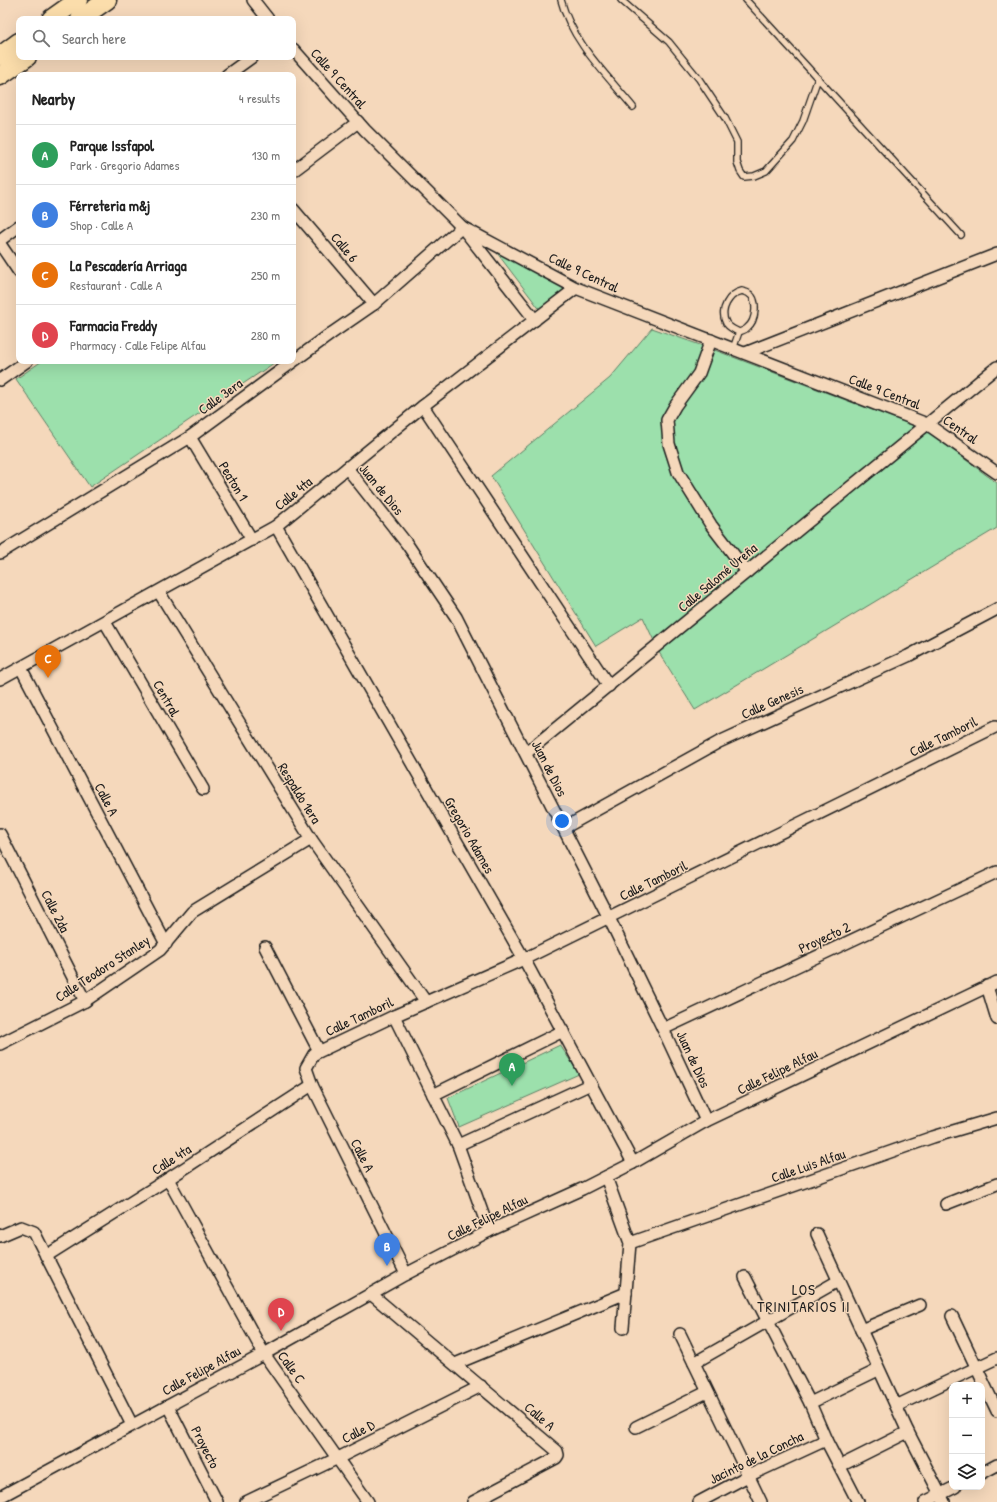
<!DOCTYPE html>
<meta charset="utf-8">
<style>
:root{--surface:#fff;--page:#f2f2f2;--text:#222;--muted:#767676;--line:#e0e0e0;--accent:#c8321e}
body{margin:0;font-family:"Patrick Hand",sans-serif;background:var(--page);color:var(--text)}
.controls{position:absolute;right:12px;bottom:12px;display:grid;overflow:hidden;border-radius:8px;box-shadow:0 4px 16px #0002}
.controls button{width:36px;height:36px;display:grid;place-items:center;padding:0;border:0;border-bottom:1px solid var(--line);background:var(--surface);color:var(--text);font:20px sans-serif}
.you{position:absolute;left:562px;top:821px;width:14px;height:14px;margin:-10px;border:3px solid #fff;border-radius:50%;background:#1a73e8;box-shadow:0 0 0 6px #1a73e833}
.badge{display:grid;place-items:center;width:26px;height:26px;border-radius:50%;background:var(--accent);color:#fff;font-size:13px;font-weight:700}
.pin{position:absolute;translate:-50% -33px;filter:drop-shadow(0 1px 2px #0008)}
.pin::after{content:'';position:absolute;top:21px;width:14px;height:12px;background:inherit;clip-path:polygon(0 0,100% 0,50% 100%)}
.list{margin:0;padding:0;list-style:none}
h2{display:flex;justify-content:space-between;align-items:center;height:52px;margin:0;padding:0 16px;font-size:17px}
h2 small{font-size:13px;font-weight:400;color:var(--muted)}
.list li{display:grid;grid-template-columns:26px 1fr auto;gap:12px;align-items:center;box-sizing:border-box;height:60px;padding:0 16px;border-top:1px solid var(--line)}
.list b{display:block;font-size:15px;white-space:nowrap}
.list p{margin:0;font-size:13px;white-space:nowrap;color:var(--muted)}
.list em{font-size:13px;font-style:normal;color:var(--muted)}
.icon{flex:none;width:22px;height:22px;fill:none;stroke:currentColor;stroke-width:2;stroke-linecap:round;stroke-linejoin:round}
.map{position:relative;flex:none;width:997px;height:1502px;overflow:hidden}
.search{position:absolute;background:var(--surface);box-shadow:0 4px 16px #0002;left:16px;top:16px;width:280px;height:44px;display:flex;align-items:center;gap:10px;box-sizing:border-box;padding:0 14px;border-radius:8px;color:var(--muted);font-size:15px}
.panel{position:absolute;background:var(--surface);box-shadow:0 4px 16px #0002;left:16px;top:72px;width:280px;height:292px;border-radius:8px}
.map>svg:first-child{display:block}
</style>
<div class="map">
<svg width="997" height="1502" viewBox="0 0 997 1502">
<rect width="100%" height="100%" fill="#f5d8bb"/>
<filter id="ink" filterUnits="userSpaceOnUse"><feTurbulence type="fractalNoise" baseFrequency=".025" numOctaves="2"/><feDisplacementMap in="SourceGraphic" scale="8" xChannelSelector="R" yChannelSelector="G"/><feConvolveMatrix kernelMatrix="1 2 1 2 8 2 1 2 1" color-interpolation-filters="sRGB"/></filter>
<g filter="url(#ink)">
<!-- green -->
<g fill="#9ce0ac" stroke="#5c7e64">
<polygon points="494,249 567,288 541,311"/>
<polygon points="652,328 720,352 927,431 997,483 997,528 695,710 660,654 643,617 596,646 491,476 610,378"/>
<polygon points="42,361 277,361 90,487 16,379"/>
<polygon points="560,1045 579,1074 459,1127 448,1098"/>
</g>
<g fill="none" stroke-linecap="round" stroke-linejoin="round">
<!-- service casing -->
<g stroke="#1c1c1c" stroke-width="8">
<g id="service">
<path d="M 561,0 C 572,42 606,74 633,107"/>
<polyline points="621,0 669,42 699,79 725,118 737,142 737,162 740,171 744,177 754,176 766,171 793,141 803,121 818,78"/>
<polyline points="746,0 961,235"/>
<path d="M 742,291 C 744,292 746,292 748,293 C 759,299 756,321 747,328 C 745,330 742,331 739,332 C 734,330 729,327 726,323 C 719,310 729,294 742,291 Z"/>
<polyline points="733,349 739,332"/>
</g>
</g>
<!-- minor casing -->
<g stroke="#1c1c1c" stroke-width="14">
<g id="minor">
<polyline points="253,0 268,19"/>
<polyline points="293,49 365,130 462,227 576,288 927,424 997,473"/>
<polyline points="227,75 252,57"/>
<polyline points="293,171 358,122"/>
<polyline points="293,209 374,304"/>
<polyline points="465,231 535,320"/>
<polyline points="0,240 19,226"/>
<polyline points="0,244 19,272"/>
<polyline points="711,340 699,373 675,406 667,420 669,444 678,472 711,525 747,572"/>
<polyline points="745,353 997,254"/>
<polyline points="0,380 27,361"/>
<polyline points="423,406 609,686"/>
<polyline points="190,437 252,540"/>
<polyline points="347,468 407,544 456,617 609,918 663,1029 706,1121"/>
<polyline points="276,526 524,959 633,1163"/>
<polyline points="0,553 190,437 332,333 374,304 462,227"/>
<polyline points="159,592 311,839 426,1002"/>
<polyline points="105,622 203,789"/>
<polyline points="21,668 166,944"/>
<polyline points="0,679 276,526 423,406 576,288"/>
<polyline points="526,753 997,367"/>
<polyline points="564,828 719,742 908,656 997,609"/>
<polyline points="0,834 85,1001"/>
<polyline points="265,947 319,1051"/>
<polyline points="987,986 997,1019"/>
<polyline points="394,1016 458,1145 489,1231"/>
<polyline points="663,1029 997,872"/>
<polyline points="0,1044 85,1001 160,950 192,912 311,839"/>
<polyline points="433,1095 563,1031"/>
<polyline points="458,1145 591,1084"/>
<polyline points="606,1177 630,1243 623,1328"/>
<polyline points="168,1179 264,1354 368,1502"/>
<polyline points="946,1204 997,1184"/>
<polyline points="817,1234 908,1432 944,1502"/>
<polyline points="0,1236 21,1227 34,1232 132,1425"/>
<polyline points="630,1243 933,1137 997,1118"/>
<polyline points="46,1256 168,1179 312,1085"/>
<polyline points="406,1274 312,1085 306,1068 314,1054 394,1016 524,959 995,727"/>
<polyline points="745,1277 810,1403 826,1440 858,1502"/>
<polyline points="371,1294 557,1451 558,1455 556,1458 473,1502"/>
<polyline points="952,1316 997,1411"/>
<polyline points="861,1330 920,1305"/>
<polyline points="680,1334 761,1502"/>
<polyline points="694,1363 838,1281"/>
<polyline points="455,1364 626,1293"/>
<polyline points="810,1403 878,1370"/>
<polyline points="168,1406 217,1502"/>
<polyline points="896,1406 997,1358"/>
<polyline points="636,1427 707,1392"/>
<polyline points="840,1466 908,1432"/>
<polyline points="982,1473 997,1465"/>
<polyline points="0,1497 264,1354 406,1274 489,1231 582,1189 633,1163 706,1121 997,982"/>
<polyline points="246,1502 338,1458 481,1386"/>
<polyline points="699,1502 748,1476 826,1440"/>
<polyline points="925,1502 955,1487"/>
</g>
</g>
<!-- primary casing -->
<g stroke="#1c1c1c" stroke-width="21">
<g id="primary">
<polyline points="51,19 78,0"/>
<polyline points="80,19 107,0"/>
<polyline points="0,56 19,42"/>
<polyline points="0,76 27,57"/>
</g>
</g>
<!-- service -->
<use href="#service" stroke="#f5d8bb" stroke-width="5.5"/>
<!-- minor -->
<use href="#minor" stroke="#f5d8bb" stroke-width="11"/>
<!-- primary -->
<use href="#primary" stroke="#fbddab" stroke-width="18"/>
</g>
</g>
<g text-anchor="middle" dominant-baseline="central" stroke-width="3" stroke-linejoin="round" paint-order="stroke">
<!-- street labels -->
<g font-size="14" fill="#1c1c1c" stroke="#f5d8bb">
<text transform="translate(339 78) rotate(48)">Calle 9 Central</text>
<text transform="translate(345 247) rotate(50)">Calle 6</text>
<text transform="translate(584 272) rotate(25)">Calle 9 Central</text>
<text transform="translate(885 391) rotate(21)">Calle 9 Central</text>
<text transform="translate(220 396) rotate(-36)">Calle 3era</text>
<text transform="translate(961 429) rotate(35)">Central</text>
<text transform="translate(234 481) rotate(59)">Peaton 1</text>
<text transform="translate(382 489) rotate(51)">Juan de Dios</text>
<text transform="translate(293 493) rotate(-39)">Calle 4ta</text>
<text transform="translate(717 577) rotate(-40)">Calle Salomé Ureña</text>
<text transform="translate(167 698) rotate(60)">Central</text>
<text transform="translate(772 701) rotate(-24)">Calle Genesis</text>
<text transform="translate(943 736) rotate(-26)">Calle Tamboril</text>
<text transform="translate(550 768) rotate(63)">Juan de Dios</text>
<text transform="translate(300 793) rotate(58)">Respaldo 1era</text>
<text transform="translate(107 799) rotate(62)">Calle A</text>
<text transform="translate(470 835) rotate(60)">Gregorio Adames</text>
<text transform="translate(653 880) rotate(-26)">Calle Tamboril</text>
<text transform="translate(56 911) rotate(63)">Calle 2da</text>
<text transform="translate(824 937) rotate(-25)">Proyecto 2</text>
<text transform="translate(102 968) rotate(-33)">Calle Teodoro Stanley</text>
<text transform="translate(359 1016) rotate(-25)">Calle Tamboril</text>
<text transform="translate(694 1059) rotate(65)">Juan de Dios</text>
<text transform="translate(777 1071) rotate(-26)">Calle Felipe Alfau</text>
<text transform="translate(363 1155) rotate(63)">Calle A</text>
<text transform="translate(171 1159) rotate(-33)">Calle 4ta</text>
<text transform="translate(808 1165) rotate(-19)">Calle Luis Alfau</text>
<text transform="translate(487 1217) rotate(-26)">Calle Felipe Alfau</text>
<text transform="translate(292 1367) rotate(54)">Calle C</text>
<text transform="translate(201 1370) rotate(-29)">Calle Felipe Alfau</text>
<text transform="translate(540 1416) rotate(41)">Calle A</text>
<text transform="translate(358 1431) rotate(-27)">Calle D</text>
<text transform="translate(206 1447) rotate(63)">Proyecto</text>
<text transform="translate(756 1457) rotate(-26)">Jacinto de la Concha</text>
</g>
<!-- neighbourhood labels -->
<g font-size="15" letter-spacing="1" fill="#1c1c1c" stroke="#f5d8bb">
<text x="804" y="1289">LOS<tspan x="804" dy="17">TRINITARIOS II</tspan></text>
</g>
</g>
</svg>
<div class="controls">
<button>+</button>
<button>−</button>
<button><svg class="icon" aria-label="layers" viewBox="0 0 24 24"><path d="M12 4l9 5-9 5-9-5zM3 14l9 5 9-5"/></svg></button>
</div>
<div class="you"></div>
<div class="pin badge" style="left:512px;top:1086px;background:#2e9e5b">A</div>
<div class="pin badge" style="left:387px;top:1266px;background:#3f7fe0">B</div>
<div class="pin badge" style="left:48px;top:678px;background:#e8710a">C</div>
<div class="pin badge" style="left:281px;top:1331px;background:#e0444e">D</div>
<div class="search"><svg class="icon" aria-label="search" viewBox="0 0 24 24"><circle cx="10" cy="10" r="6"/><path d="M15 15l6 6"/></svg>Search here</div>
<section class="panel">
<h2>Nearby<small>4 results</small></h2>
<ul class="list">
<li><span class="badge" style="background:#2e9e5b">A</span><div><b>Parque Issfapol</b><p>Park · Gregorio Adames</p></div><em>130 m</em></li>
<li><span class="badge" style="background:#3f7fe0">B</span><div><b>Férreteria m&amp;j</b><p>Shop · Calle A</p></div><em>230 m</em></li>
<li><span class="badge" style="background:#e8710a">C</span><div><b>La Pescadería Arriaga</b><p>Restaurant · Calle A</p></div><em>250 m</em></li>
<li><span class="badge" style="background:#e0444e">D</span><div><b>Farmacia Freddy</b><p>Pharmacy · Calle Felipe Alfau</p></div><em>280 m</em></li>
</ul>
</section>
</div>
